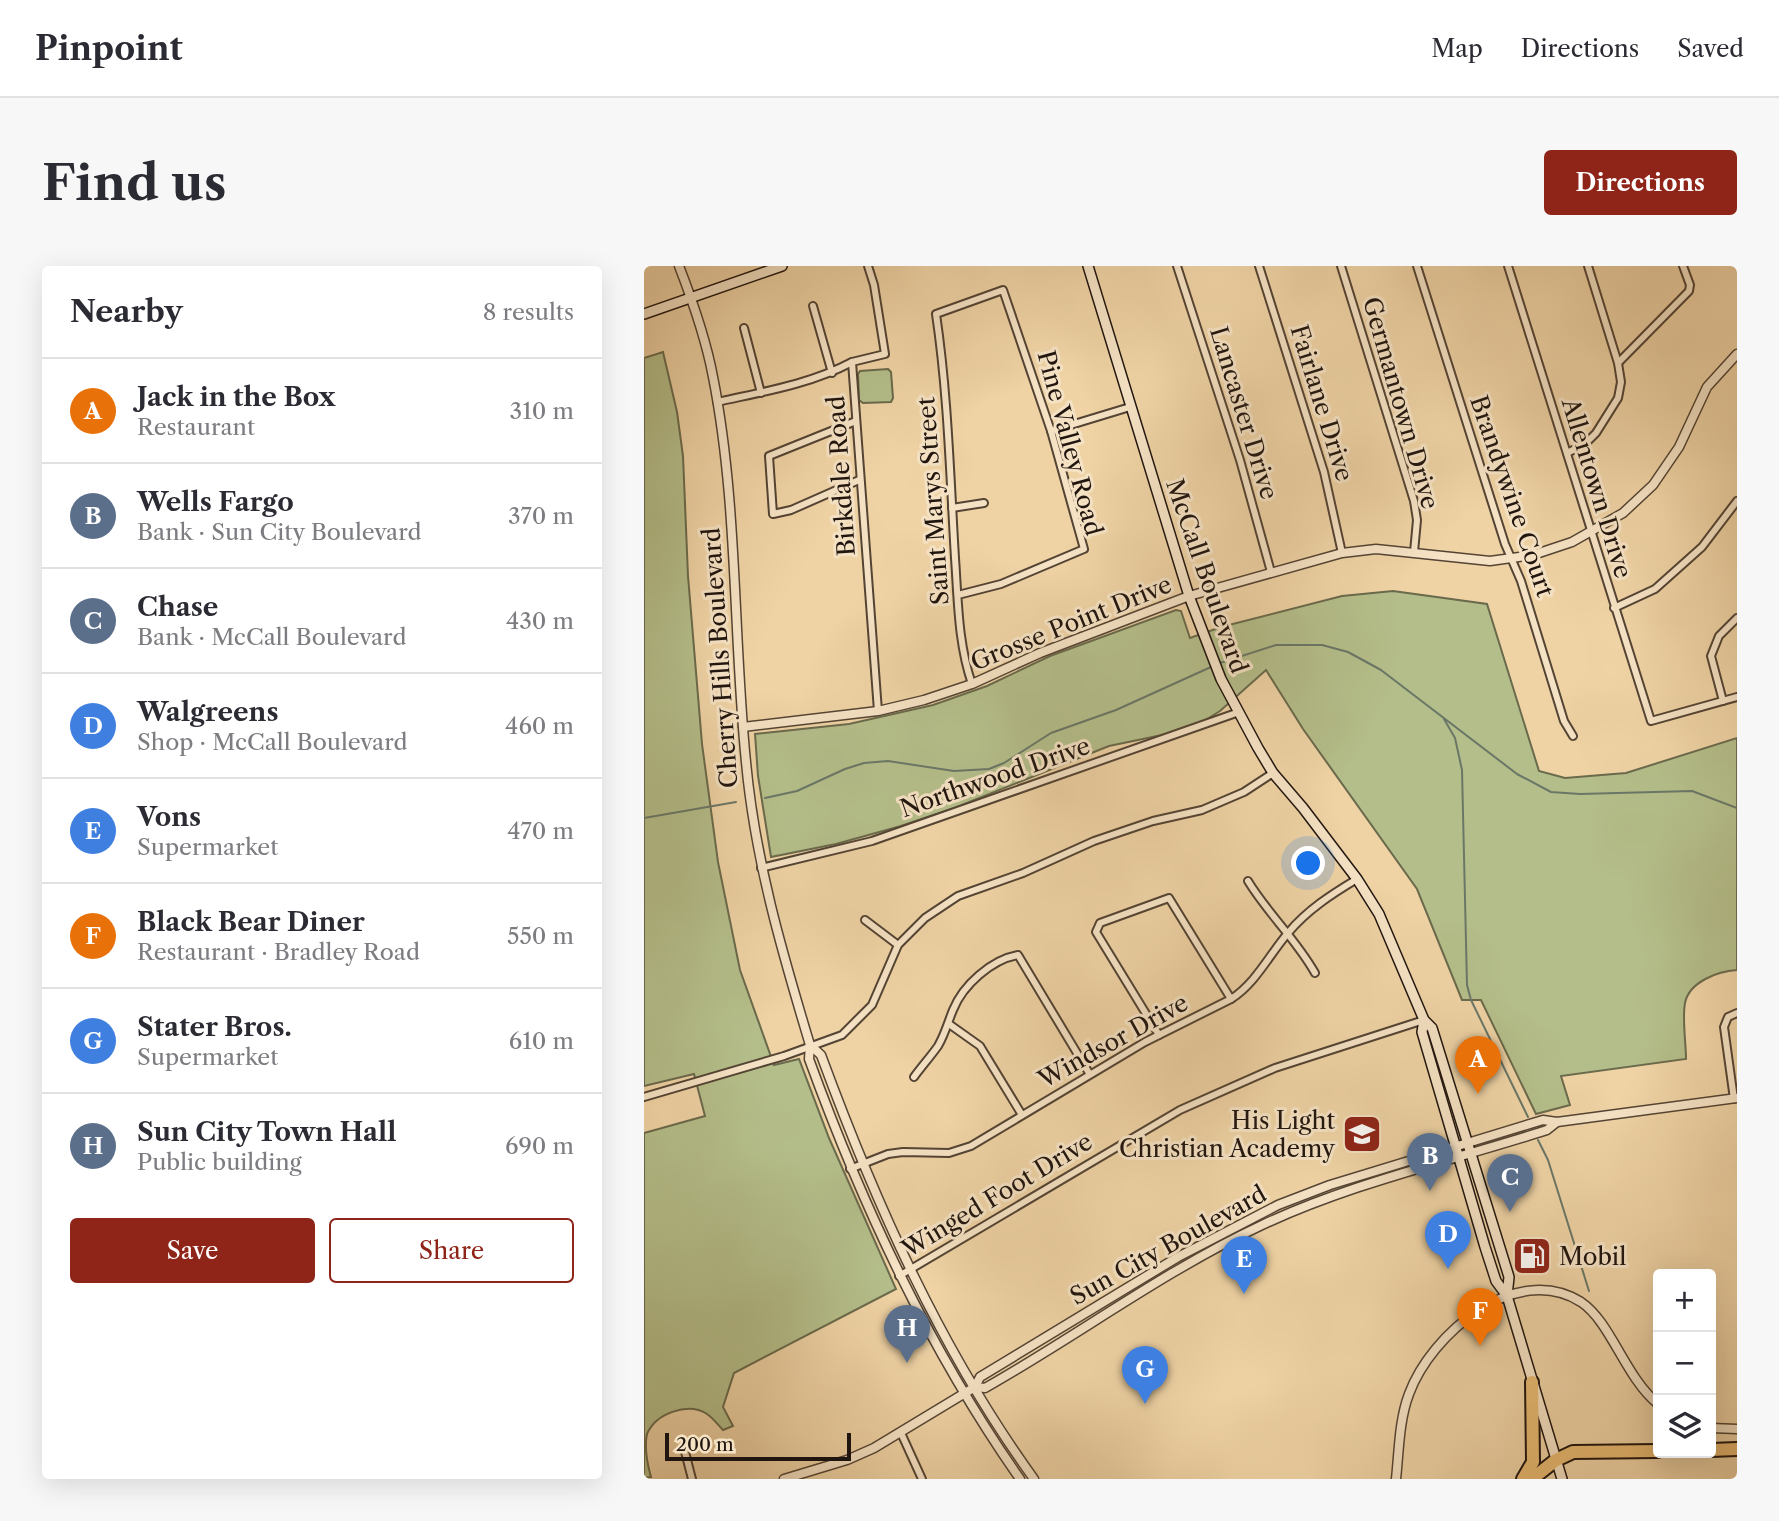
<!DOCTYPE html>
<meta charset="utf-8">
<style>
:root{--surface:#fff;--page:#f7f7f7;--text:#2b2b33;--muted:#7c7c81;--line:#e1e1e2;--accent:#8f2418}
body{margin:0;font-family:"Libre Caslon Text",serif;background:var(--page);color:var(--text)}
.controls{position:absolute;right:21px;bottom:21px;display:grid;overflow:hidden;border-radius:7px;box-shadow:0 7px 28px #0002}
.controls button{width:63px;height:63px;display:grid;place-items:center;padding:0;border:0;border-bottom:2px solid var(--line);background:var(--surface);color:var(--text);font:35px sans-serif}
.scale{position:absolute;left:21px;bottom:18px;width:186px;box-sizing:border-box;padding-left:7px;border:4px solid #20150f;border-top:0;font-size:19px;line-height:24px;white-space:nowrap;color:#20150f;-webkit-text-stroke:5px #f5e2c4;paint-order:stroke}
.you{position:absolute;left:665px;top:598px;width:24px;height:24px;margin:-18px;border:5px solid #fff;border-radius:50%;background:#1a73e8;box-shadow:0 0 0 10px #1a73e833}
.badge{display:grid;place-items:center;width:46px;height:46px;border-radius:50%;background:var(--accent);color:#fff;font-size:23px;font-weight:700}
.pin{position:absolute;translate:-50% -58px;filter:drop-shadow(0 2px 4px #0008)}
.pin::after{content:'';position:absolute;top:37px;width:24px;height:21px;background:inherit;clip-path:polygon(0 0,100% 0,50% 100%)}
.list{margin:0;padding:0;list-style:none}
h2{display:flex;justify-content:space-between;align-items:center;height:91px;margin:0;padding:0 28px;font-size:30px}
h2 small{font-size:23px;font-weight:400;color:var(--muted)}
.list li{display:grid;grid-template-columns:46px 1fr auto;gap:21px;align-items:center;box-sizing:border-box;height:105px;padding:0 28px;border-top:2px solid var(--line)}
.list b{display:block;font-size:26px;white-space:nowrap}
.list p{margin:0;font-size:23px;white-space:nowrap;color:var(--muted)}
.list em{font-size:23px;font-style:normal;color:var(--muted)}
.actions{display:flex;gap:14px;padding:21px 28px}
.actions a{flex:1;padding:16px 0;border:2px solid var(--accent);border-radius:7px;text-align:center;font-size:24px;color:var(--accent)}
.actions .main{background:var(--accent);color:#fff}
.icon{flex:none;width:38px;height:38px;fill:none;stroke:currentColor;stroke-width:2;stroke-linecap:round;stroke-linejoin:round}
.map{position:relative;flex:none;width:1093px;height:1213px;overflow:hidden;border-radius:7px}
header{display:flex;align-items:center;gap:42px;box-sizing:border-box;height:98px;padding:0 35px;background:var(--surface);border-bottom:2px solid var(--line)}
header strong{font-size:33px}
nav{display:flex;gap:38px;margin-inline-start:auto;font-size:24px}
.intro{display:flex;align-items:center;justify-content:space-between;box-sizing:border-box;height:168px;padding:0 42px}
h1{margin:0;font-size:49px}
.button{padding:18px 32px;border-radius:7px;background:var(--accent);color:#fff;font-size:24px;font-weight:700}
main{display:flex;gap:42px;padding:0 42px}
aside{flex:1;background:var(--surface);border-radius:7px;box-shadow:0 7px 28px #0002}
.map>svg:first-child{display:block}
</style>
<header>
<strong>Pinpoint</strong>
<nav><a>Map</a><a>Directions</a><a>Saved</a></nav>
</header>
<div class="intro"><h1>Find us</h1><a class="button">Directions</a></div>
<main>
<aside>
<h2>Nearby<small>8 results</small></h2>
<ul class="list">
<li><span class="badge" style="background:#e8710a">A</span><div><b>Jack in the Box</b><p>Restaurant</p></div><em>310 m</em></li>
<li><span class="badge" style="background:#5c6f8a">B</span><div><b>Wells Fargo</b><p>Bank · Sun City Boulevard</p></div><em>370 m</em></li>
<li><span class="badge" style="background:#5c6f8a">C</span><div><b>Chase</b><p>Bank · McCall Boulevard</p></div><em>430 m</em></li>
<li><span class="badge" style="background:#3f7fe0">D</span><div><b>Walgreens</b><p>Shop · McCall Boulevard</p></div><em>460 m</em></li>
<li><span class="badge" style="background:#3f7fe0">E</span><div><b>Vons</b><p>Supermarket</p></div><em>470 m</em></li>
<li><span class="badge" style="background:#e8710a">F</span><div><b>Black Bear Diner</b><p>Restaurant · Bradley Road</p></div><em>550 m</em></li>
<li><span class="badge" style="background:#3f7fe0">G</span><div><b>Stater Bros.</b><p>Supermarket</p></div><em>610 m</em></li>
<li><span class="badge" style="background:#5c6f8a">H</span><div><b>Sun City Town Hall</b><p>Public building</p></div><em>690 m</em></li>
</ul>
<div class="actions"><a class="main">Save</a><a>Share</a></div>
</aside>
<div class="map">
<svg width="1093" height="1213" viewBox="0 0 1093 1213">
<rect width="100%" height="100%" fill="#efd3a5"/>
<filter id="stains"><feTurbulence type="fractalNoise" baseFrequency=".00286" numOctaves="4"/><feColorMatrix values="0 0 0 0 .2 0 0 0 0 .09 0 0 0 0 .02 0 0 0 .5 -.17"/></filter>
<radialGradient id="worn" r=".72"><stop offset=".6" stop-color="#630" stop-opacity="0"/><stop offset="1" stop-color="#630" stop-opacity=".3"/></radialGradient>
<!-- green -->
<g fill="#b4be8a" stroke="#6a6a4c" stroke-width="2">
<path d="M 19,86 L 33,146 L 39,190 L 44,310 L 58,478 L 74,596 L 96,704 L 130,799 L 155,793 L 185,872 L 252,1023 L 90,1107 L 79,1141 L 89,1160 L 79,1164 C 74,1159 69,1152 63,1148 C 44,1136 12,1147 3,1168 C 0,1182 3,1197 7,1211 L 0,1212 L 0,867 L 61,850 L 50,808 L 0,820 L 0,92 Z"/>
<polygon points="244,103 247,106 249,132 247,136 219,137 215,134 214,108 216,105"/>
<path d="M 749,325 L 843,338 L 895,505 L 921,512 L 982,507 L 1093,472 L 1093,704 C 1074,705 1045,716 1041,737 C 1038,752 1042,777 1042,793 L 917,810 L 926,839 L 892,848 L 837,734 L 818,734 L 773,623 L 659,463 L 622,404 L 576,445 L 547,463 L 465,480 L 313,541 L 257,560 L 192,578 L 127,591 L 114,510 L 111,468 L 205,458 L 289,439 L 343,420 L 406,390 L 532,344 L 537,345 L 546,372 L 577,361 L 698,330 Z"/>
</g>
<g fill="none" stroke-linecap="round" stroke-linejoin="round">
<!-- stream -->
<g stroke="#6a7767" stroke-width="2">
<polyline points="576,397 632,379 678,379 704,386 737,404 873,508 907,526 936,528 1048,525 1093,542"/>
<polyline points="800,453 811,472 818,504 823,719 827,734 884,851"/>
<polyline points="121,532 153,525 201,503 220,497 244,495 310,505 345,503 360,497 407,467 472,444 567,401"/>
<polyline points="0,552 92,536"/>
<polyline points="894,874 904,894 945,1025"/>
</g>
<!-- minor casing -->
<g stroke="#544434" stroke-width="10">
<g id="minor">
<polyline points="224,0 230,19 241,88 208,96 234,445"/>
<polyline points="533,0 596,194 627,306"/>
<polyline points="615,0 680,206 698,287"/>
<polyline points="697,0 770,235 773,254 770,286"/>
<polyline points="773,0 861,278 877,315 920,455 929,470"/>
<polyline points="864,0 1007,455 1093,431"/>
<polyline points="169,40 188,107"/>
<polyline points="100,62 117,127"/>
<polyline points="974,97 1045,25 1046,19 1039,0"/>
<path d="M 73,136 C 118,126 167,118 208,96"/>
<polyline points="212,155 125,190 129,248 147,244 215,214"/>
<polyline points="407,165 486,141"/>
<polyline points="923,187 941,178 952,167 974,132 977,116 974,97 944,0"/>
<polyline points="308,242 340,237"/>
<path d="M 314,329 L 357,318 L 440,283 L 407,165 L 359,24 L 292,48 C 304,129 306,210 311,292 C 314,334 314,378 328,418"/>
<polyline points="970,342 1011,323 1058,281 1093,235"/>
<polyline points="1079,435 1067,390 1075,370 1093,352"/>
<polyline points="117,602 228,575 595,446"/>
<path d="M 604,615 C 624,648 652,673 671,707"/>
<polyline points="221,654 254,679"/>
<polyline points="305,758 336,780 378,849"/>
<polyline points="515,769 452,666 456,657 525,632 587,733"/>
<path d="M 270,811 C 278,800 287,790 294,780 C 301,768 304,756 309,744 C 319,719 347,694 374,689 L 445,807"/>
<polyline points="0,831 140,790 198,769 228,739 254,679 281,652 314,630 379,607 450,575 509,555 558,544 600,526 629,507"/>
<polyline points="1090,833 1080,761 1084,751 1093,747"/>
<path d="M 206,903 L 244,888 L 259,886 L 305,887 L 327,880 L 501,776 L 587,733 C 612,717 625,689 644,667 C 663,644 688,628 713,613"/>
<polyline points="255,1010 536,844 631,802 780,754"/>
<polyline points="257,1167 278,1213"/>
<polyline points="41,1186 48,1213"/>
</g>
</g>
<!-- tertiary casing -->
<g stroke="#544434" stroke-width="11">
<g id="tertiary">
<path d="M 35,0 C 49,36 62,73 69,111 C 94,237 89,369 102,496 C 111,594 138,686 166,779 L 165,793 C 219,941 285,1083 376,1213"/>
<polyline points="99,461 234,445 280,434 328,418 396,387 545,330 698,287 732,283 846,295 889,289 928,276 979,247 1009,219 1035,181 1063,121 1093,88"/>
<path d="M 166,779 L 177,789 C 232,938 296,1083 390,1213"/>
<path d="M 331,1121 L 341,1122 C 433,1070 520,1005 616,960 C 707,917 807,895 903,864 L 913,856"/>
<polyline points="1067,1162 1093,1163"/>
<polyline points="140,1213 203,1194 230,1182 331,1121 336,1111 534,991 634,939 686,919 899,854 913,856 1093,832"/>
<path d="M 752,1213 C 755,1186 755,1154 765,1128 C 787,1068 872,995 937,1036 C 967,1056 981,1111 1014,1138"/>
</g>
</g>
<!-- secondary casing -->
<g stroke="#20150f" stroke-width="12">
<g id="secondary">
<polyline points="444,0 545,330 577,413 614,482 629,507 659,542 713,613 735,648 780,754 788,762 865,1011 863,1030"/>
<polyline points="0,48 138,0"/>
<polyline points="780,754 778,766 841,981 852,1015 863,1030 918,1213"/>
</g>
</g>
<!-- motorway casing -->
<g stroke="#20150f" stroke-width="16">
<g id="motorway">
<polyline points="1067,1184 1093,1183"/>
<polyline points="879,1213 889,1196 888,1116"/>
<polyline points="888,1213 912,1194 929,1186 1014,1185"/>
</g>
</g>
<!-- minor -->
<use href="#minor" stroke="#f5e2c4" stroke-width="6"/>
<!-- tertiary -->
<use href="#tertiary" stroke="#f5e2c4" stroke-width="8"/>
<!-- secondary -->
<use href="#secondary" stroke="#f5e2c4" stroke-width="9"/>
<!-- motorway -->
<use href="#motorway" stroke="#e8ba72" stroke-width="12"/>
</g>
<!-- icons -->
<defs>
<g id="school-square" transform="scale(2.0125)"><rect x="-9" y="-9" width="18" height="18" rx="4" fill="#8f2418" stroke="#f5e2c4"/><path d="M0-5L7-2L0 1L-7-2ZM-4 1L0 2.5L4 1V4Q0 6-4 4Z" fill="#fff"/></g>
<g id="fuel-square" transform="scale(2.0125)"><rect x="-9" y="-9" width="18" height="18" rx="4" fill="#8f2418" stroke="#f5e2c4"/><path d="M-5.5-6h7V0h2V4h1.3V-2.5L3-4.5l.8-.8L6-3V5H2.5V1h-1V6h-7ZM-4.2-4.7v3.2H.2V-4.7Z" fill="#fff"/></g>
</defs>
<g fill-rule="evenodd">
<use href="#school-square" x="718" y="868"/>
<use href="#fuel-square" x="888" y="990"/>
</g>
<g text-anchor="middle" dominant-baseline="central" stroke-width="6" stroke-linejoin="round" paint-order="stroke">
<!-- street labels -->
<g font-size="24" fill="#20150f" stroke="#f5e2c4">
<text transform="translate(678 137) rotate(73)">Fairlane Drive</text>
<text transform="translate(757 137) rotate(74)">Germantown Drive</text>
<text transform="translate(600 147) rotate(73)">Lancaster Drive</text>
<text transform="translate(426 177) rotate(75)">Pine Valley Road</text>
<text transform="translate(197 210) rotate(-94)">Birkdale Road</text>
<text transform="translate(953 222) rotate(73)">Allentown Drive</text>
<text transform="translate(868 230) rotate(71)">Brandywine Court</text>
<text transform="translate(289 235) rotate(-94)">Saint Marys Street</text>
<text transform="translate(563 310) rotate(71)">McCall Boulevard</text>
<text transform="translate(427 357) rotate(-22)">Grosse Point Drive</text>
<text transform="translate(76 392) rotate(-94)">Cherry Hills Boulevard</text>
<text transform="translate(351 511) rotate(-19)">Northwood Drive</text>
<text transform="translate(469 775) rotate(-29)">Windsor Drive</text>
<text transform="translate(353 929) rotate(-31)">Winged Foot Drive</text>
<text transform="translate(524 979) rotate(-29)">Sun City Boulevard</text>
</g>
<!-- poi labels -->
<g font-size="24" fill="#20150f" stroke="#f5e2c4" text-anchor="end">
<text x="691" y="854">His Light<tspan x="691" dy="28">Christian Academy</tspan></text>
<text x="915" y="990" text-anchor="start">Mobil</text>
</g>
</g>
<rect width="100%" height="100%" filter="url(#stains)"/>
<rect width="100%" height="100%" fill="url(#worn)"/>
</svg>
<div class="controls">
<button>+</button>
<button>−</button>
<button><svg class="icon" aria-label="layers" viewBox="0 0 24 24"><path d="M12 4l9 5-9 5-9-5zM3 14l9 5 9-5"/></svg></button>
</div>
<div class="scale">200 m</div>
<div class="you"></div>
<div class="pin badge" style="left:834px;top:828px;background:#e8710a">A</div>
<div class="pin badge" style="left:786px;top:925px;background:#5c6f8a">B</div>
<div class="pin badge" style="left:866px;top:946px;background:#5c6f8a">C</div>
<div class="pin badge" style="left:804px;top:1003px;background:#3f7fe0">D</div>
<div class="pin badge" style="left:600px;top:1028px;background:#3f7fe0">E</div>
<div class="pin badge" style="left:836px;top:1080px;background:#e8710a">F</div>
<div class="pin badge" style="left:501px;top:1138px;background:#3f7fe0">G</div>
<div class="pin badge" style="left:263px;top:1097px;background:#5c6f8a">H</div>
</div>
</main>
